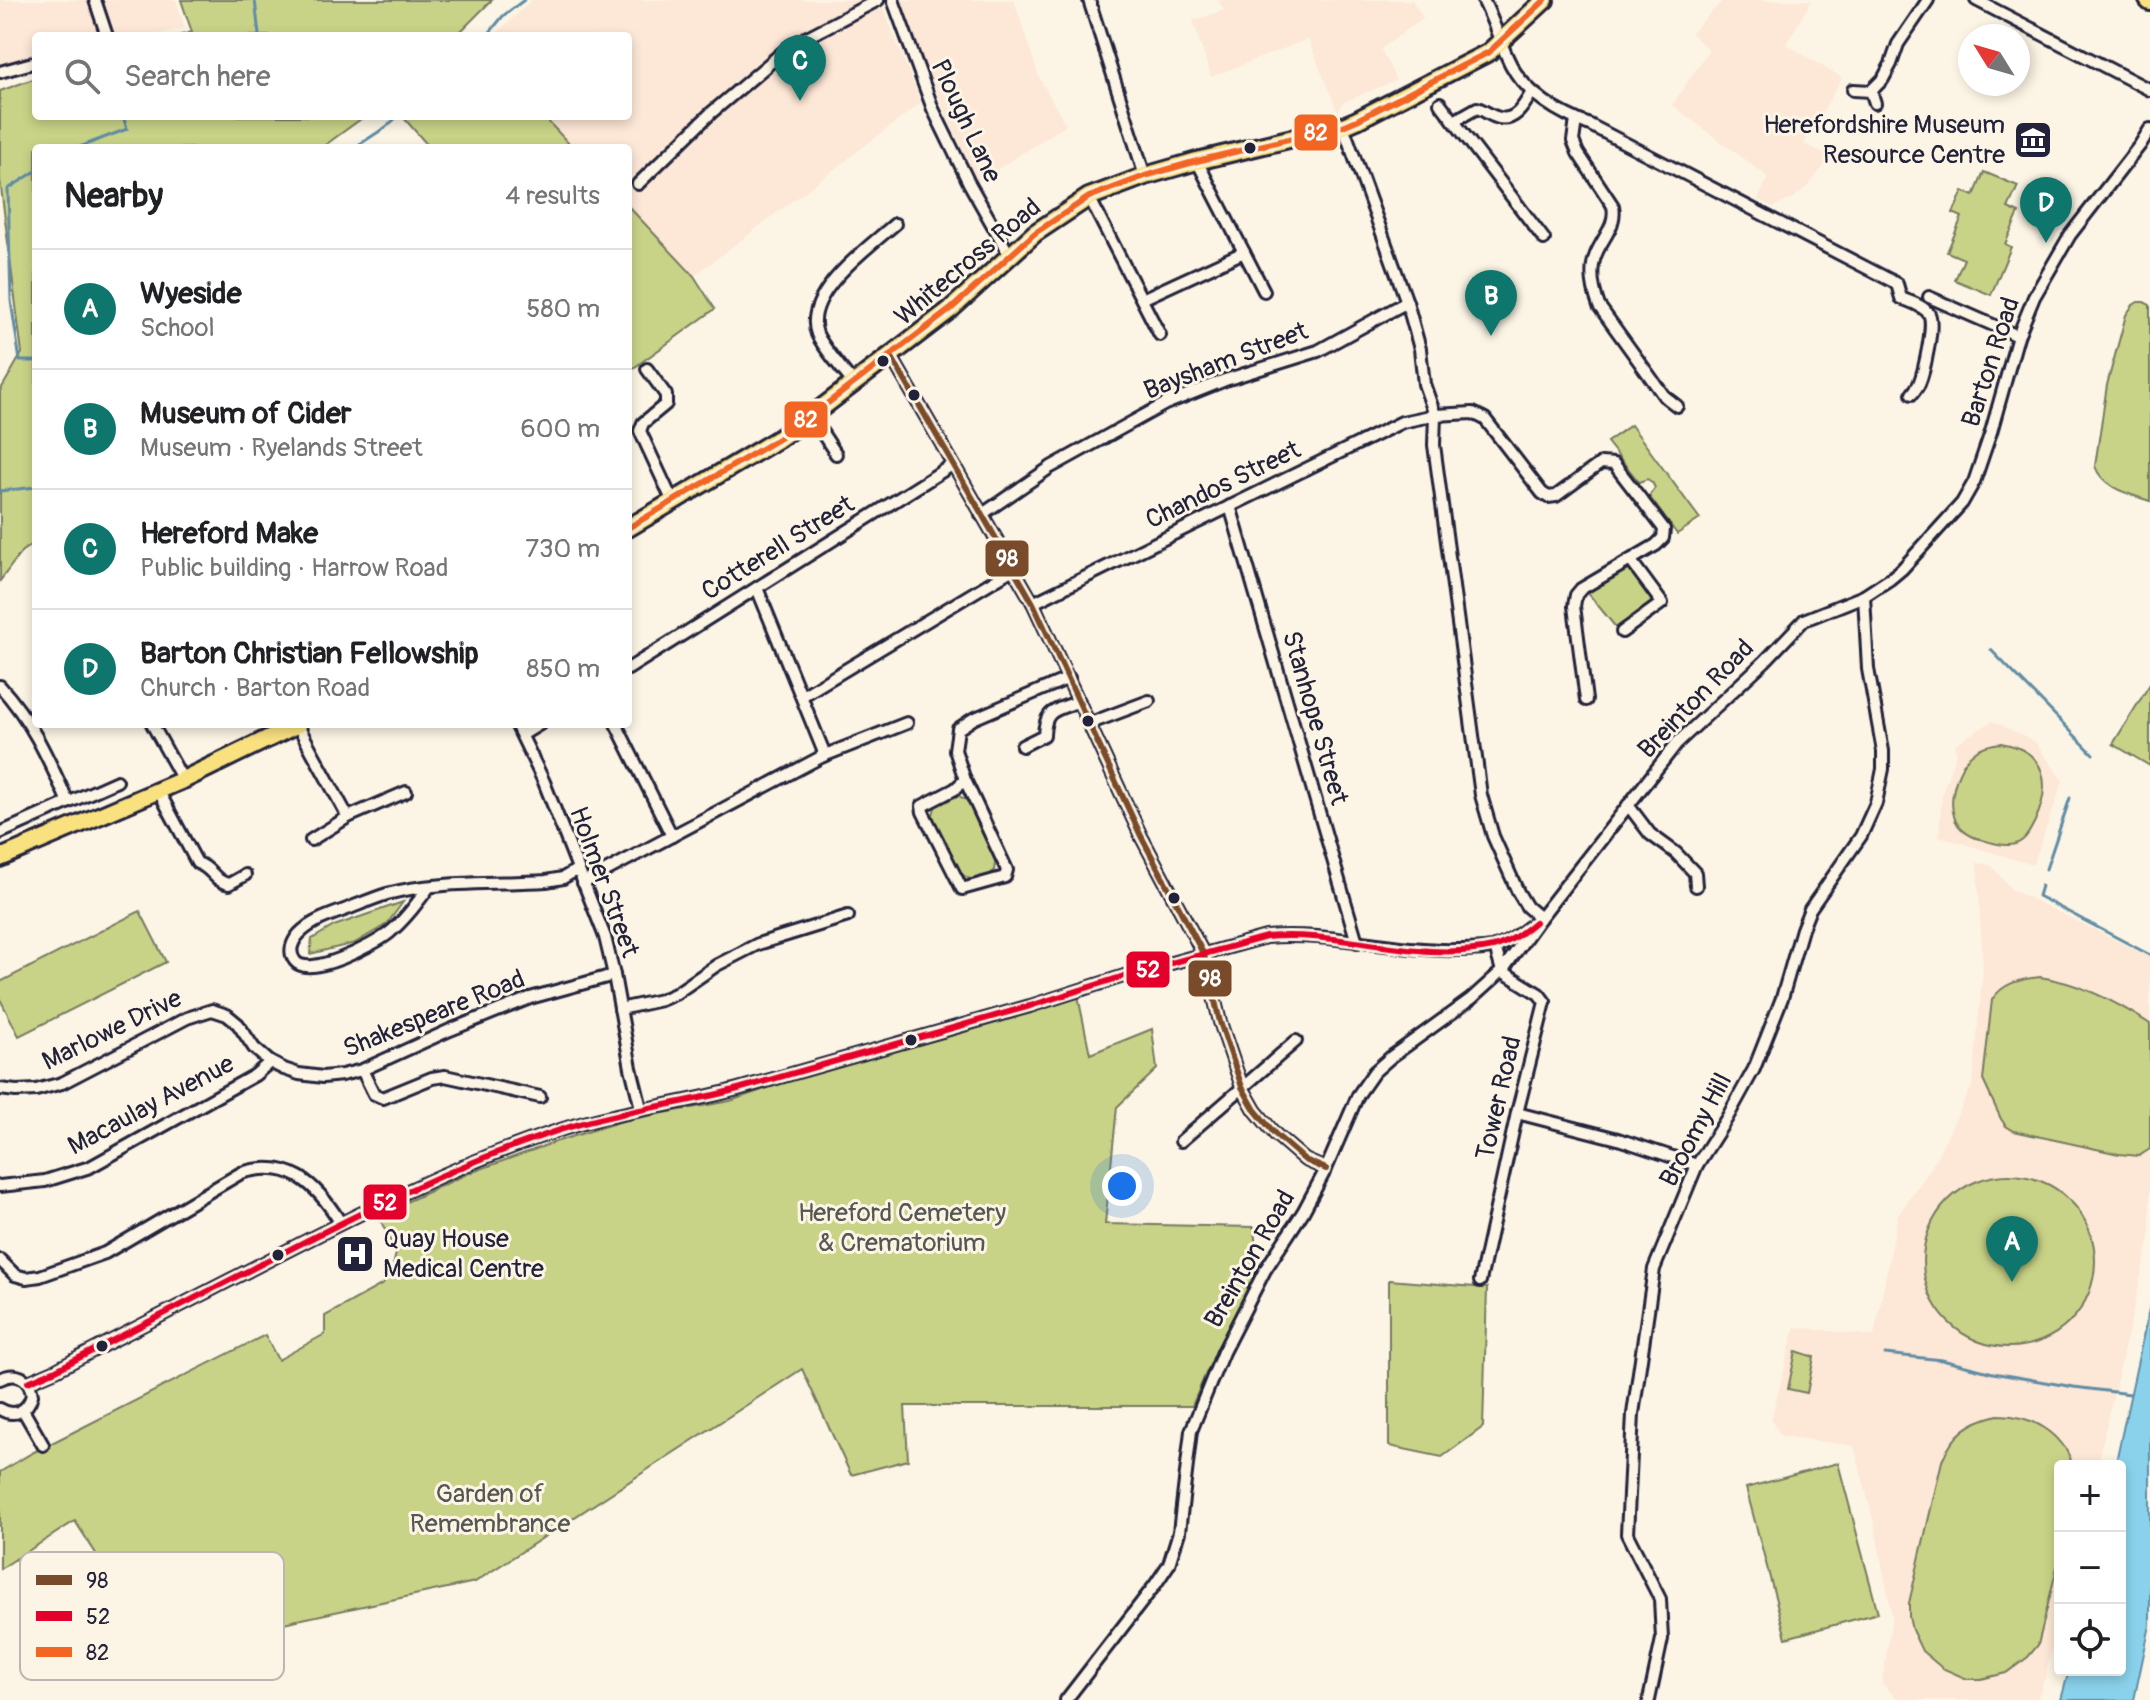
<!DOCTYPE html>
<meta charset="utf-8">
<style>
:root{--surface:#fff;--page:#f2f2f2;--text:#202124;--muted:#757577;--line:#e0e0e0;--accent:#0f766e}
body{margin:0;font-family:Pangolin,sans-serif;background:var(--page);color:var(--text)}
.controls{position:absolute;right:24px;bottom:24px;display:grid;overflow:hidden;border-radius:8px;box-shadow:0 4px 12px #0003}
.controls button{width:72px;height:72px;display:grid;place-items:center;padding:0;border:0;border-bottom:2px solid var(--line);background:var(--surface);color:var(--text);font:40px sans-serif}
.compass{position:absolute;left:1958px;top:24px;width:72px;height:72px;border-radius:50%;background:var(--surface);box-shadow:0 4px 12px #0003;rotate:307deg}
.you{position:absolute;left:1122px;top:1186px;width:28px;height:28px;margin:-20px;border:6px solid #fff;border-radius:50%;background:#1a73e8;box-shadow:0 0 0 12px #1a73e833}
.badge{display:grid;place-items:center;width:52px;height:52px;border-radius:50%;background:var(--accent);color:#fff;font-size:26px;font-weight:700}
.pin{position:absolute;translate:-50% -66px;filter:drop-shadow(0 2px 4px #0008)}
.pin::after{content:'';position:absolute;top:42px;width:28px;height:24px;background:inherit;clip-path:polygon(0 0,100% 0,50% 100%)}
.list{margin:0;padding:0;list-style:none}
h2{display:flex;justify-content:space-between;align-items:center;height:104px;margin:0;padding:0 32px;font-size:34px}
h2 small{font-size:26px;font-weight:400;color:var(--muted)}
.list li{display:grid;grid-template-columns:52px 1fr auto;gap:24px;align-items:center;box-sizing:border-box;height:120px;padding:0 32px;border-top:2px solid var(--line)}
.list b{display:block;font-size:30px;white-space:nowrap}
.list p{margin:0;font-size:26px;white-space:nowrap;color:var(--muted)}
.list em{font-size:26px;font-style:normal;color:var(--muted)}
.icon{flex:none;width:44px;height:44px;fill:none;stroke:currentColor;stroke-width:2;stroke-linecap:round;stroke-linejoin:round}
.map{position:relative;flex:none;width:2150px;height:1700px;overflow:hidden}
.search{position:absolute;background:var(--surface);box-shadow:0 4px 12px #0003;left:32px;top:32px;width:600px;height:88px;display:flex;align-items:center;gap:20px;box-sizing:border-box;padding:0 28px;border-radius:8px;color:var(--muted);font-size:30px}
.panel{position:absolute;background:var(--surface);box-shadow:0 4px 12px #0003;left:32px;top:144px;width:600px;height:584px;border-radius:8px}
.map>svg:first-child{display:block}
</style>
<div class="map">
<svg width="2150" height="1700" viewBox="0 0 2150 1700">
<rect width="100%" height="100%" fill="#fcf5e5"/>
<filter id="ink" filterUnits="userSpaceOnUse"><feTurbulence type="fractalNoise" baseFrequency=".0125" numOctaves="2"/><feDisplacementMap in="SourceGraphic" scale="16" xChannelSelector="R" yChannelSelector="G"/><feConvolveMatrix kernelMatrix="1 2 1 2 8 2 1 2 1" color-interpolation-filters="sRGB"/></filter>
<g filter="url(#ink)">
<!-- built -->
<g fill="#fde7d6">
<polygon points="0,0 176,0 185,28 149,36 36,36 36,61 0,69"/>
<polygon points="532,0 880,0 921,103 694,276 628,206 628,148 573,148 543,116 628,116 628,36 494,36"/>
<polygon points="899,0 1014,0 1039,77 1066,125 978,182 942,105"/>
<polygon points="1218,0 1412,0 1423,18 1381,49 1396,80 1342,103 1338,113 1308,39 1211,77 1193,21 1224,10"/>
<polygon points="1723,0 1812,0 1786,44 1842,78 1804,144 1829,155 1823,167 1808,186 1792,199 1773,207 1758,200 1768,177 1672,105 1709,50 1691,33"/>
<polygon points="1993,721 2035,742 2063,781 2033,865 1939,836 1942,794 1956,753 1955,744"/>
<polygon points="1977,863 1991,865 2011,889 2150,957 2150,1237 2097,1466 2060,1466 2060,1616 2045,1677 2037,1700 1899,1700 1882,1684 1892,1616 1874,1523 1854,1446 1781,1436 1771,1420 1795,1327 1874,1336 1898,1215 1931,1168 1973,1084 1983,968"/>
</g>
<!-- green -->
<g fill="#c9d387" stroke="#767a61" stroke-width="2">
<polygon points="181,0 492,0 456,36 178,36 192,32"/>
<polygon points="36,78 36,116 365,116 321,148 36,148 36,542 22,551 0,581 0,391 22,353 0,180 0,91"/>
<polygon points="405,116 543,116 573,148 430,148 403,117"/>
<polygon points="1984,172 2018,186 2008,208 2019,213 2005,244 2011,247 1991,295 1955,280 1964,259 1947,252 1962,217 1953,213 1963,191 1974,196"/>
<polygon points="628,206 694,276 715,309 628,372"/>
<path d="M 2138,302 L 2144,302 L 2150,305 L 2150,501 C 2130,494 2103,489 2095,466 L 2107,385 L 2126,315 L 2133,305 Z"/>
<polygon points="1631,425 1700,519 1677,534 1649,496 1655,488 1652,482 1647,479 1639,482 1607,442"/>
<path d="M 1624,568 C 1635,572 1651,592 1651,604 L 1618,630 L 1587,592 Z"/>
<polygon points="2150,684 2150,766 2113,744"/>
<path d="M 2001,743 C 2047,751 2052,784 2035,821 C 2029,833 2024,844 2010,845 C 2000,846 1989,842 1980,839 C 1968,836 1957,828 1954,816 C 1948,797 1958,766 1972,754 C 1980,746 1990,745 2001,743 Z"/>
<path d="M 950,795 L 959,796 L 968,801 L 996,855 L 994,871 C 960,900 946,848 934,824 L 932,818 L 937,801 Z"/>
<polygon points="403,902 387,924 355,943 310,954 312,939 334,926"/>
<polygon points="140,911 166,962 19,1036 0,999 0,982"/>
<path d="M 2040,977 C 2080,983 2117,1002 2150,1024 L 2150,1149 L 2139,1156 L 2119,1154 L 2014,1131 L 2006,1126 L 2001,1119 L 1983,1080 L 1992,1000 C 2002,983 2021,979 2040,977 Z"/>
<polygon points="1078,996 1090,1054 1152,1029 1157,1069 1117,1107 1105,1224 1254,1227 1258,1273 1206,1373 1192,1406 905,1406 908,1460 851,1475 802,1369 475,1582 158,1650 75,1521 0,1569 0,1472 32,1453 265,1335 278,1360 325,1334 325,1316 383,1284 392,1270 396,1253 378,1215 467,1174 555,1142 625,1120 730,1101 801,1077 952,1035"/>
<circle cx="2009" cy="1261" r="86"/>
<polygon points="1389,1280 1487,1288 1483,1427 1442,1457 1389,1446"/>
<polygon points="1796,1351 1814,1357 1807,1393 1788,1389"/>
<path d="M 1998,1415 C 2031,1415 2063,1432 2073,1466 L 2060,1466 L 2060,1555 L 2038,1645 L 2028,1657 L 2006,1673 L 1981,1679 L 1967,1679 L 1942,1668 L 1922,1651 L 1912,1630 L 1909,1617 L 1909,1603 L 1942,1461 C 1954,1433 1969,1422 1998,1415 Z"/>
<polygon points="1838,1463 1878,1613 1786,1638 1746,1488"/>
</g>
<!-- water -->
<polygon fill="#8ad2eb" stroke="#608ca5" stroke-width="2" points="2150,1305 2150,1625 2134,1700 2061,1700 2069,1670 2120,1670 2120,1466 2115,1466"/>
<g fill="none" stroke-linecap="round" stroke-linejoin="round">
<!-- stream -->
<g stroke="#608ca5" stroke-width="3">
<polyline points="255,0 259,35 258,36"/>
<polyline points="487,36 503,16 524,0"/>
<polyline points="77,148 127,129 123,116"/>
<polyline points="354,148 386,127 398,116"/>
<polyline points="36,171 8,189 11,301 20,361 36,361"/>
<polyline points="0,491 36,487"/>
<polyline points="1991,650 2093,754"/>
<polyline points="2046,869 2070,798"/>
<polyline points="2041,886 2038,896 2150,955"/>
<polyline points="1885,1354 1942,1360 1993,1373 2074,1387 2130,1394"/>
</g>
<!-- minor casing -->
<g stroke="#22223b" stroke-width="16">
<g id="minor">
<polyline points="95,0 107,36"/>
<polyline points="893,0 933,109 969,183 1010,256"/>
<polyline points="1089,0 1145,176"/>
<path d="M 1483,0 C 1494,21 1500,44 1511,65 C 1526,94 1560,114 1590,125 L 1890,280 L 1897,284 L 1901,298 C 1910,302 1923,305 1929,314 C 1935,324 1924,372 1919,384 C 1918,386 1913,393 1912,394"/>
<polyline points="1976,0 2150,90"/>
<polyline points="0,72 36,62"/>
<polyline points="1853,90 1871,91 1883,79 1891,64 1898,44 1928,0"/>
<polyline points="1871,91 1875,103"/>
<polyline points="1440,103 1544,239"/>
<path d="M 1576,120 L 1573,141 L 1578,153 L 1613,206 C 1617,225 1603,237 1596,254 C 1589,271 1593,290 1599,306 L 1664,396 L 1677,406"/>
<path d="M 1454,121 L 1477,108 C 1484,110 1489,115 1496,117 C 1514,124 1524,106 1532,92"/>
<polyline points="1343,126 1407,302 1420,349 1424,384 1435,415 1434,445 1481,795 1493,836 1518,892 1527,907 1540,918"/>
<polyline points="1197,161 1264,291"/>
<polyline points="638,184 711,113 790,46 878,0"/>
<polyline points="1089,197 1160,335"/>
<polyline points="1929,297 2018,336"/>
<polyline points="1142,299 1244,252"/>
<polyline points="891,356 1033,603 1141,836 1204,955 1220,1022 1242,1087 1255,1110 1275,1134 1305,1160 1326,1169"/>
<polyline points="647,369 666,395 666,404 643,423 640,431 673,502"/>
<path d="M 854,384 C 844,371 823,348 817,334 C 802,294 869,247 895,224"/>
<polyline points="811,416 836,454"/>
<polyline points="1230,506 1357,942"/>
<polyline points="981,515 1051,467 1165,404 1225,380 1318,351 1407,302"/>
<polyline points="757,588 823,750 823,756"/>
<polyline points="1033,603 1402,422 1435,415 1473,413 1485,419 1542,493 1548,497 1556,496 1601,463 1614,464 1664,529 1663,538 1656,545 1581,589 1576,595 1574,606 1586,700"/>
<polyline points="1622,632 1662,603 1631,561"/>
<polyline points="628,669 952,465"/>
<path d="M 0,686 C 33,723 48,758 68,802"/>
<polyline points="802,696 1013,569"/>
<polyline points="152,724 183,780"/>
<polyline points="297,724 348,817 311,840"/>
<polyline points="516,724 544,782 605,937 614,975 631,1068 641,1108"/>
<polyline points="616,724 672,836"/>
<polyline points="1088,724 1149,701"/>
<polyline points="522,735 540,724"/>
<path d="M 1022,746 L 1044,735 C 1045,708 1056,711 1079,701"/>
<polyline points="965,780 955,789 922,806 923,812 962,889 1005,877 1007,870 965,780 955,750 958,729 973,719 1069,678"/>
<path d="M 158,790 L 197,863 C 213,868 213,881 229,884 L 245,875"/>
<polyline points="1628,805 1650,834 1676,853 1695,873 1696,886"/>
<polyline points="348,817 406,792"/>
<polyline points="0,833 117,781"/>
<polyline points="583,883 823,756 907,723"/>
<path d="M 429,887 C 417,903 405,920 389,933 C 374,945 309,979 295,961 C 288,952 292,942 299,934 C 312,921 330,915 347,909 C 360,904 374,898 387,894 C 432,881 498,884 546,881 L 563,878 L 578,869"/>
<polyline points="620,1009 661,1000 675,994 717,965 758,944 848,916"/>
<polyline points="362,1070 374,1094 383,1098 432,1078 445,1076 540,1097"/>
<polyline points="0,1089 16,1091 36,1090 62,1083 187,1018 212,1010 227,1015 238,1024 254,1048 270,1062 284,1069 299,1074 323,1077 342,1075 362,1070 450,1030 530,998 614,975"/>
<polyline points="1517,1113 1618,1139 1697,1165"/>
<polyline points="1181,1141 1296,1041"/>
<polyline points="0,1186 45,1181 90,1167 255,1075 270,1062"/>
<path d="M 0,1260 L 15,1275 L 26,1278 L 40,1276 L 105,1253 L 241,1173 C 289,1158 316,1183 340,1222"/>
<polyline points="1480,1281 1517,1113 1545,1002 1539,994 1502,971 1495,947"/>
<path d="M 0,1379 C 15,1371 30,1377 32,1395 C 28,1411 14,1418 0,1409"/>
<path d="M 28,1382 L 56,1370 C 126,1333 197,1297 267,1261 C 362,1212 458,1163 560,1130 C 618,1111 679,1105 738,1089 L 1030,1006 L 1124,976 L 1266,937 C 1330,931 1394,952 1458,950 C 1470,950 1484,950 1495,947 C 1509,943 1521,933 1533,924"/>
<polyline points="23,1410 43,1445"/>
<polyline points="1066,1700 1155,1585 1169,1564 1179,1532 1191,1431 1223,1352 1265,1270 1303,1212 1326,1169 1358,1095 1374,1072 1391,1057 1471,999 1502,971 1540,918 1677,743 1765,661 1804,620 1864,596 1890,579 1902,569 1962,503 1974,482 1991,432 2018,336 2034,297 2070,235 2140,145 2150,129"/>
<polyline points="1649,1700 1662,1639 1660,1599 1627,1534 1633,1414 1654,1269 1697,1165 1727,1118 1754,1069 1782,998 1802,929 1810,909 1861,836 1876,803 1883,769 1883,751 1868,669 1864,596"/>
</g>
</g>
<!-- highway casing -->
<g stroke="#22223b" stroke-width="22">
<g id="highway">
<polyline points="2148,0 2150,2"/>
<polyline points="628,528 778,439 811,416 951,309 1035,233 1089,197 1145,176 1197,161 1343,126 1357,120 1489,52 1545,0"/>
<polyline points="0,858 183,780 298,724"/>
</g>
</g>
<!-- minor -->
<use href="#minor" stroke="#fcf5e5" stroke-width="10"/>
<!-- highway -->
<use href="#highway" stroke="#fae180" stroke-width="16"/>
<!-- bus-1 casing -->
<g stroke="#fcf5e5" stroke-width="12">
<polyline id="bus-1" points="891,356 1033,603 1141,836 1204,955 1220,1022 1242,1087 1255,1110 1275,1134 1305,1160 1326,1169"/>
</g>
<!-- bus-2 casing -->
<g stroke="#fcf5e5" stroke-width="12">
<path id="bus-2" d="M 28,1382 L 56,1370 C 126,1333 197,1297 267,1261 C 362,1212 458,1163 560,1130 C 618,1111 679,1105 738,1089 L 1030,1006 L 1124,976 L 1266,937 C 1341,930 1417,963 1493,947 C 1509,943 1523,932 1535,922"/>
</g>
<!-- bus-3 casing -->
<g stroke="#fcf5e5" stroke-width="12">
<polyline id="bus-3" points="628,528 778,439 811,416 951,309 1035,233 1089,197 1145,176 1197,161 1343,126 1357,120 1489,52 1545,0"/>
</g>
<!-- bus-1 -->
<use href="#bus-1" stroke="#7a4b2a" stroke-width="6"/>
<!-- bus-2 -->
<use href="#bus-2" stroke="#e4002b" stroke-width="6"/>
<!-- bus-3 -->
<use href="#bus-3" stroke="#f26522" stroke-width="6"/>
</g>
</g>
<!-- icons -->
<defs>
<g id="museum-square" transform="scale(2)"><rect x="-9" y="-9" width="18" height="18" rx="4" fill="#22223b" stroke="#fcf5e5"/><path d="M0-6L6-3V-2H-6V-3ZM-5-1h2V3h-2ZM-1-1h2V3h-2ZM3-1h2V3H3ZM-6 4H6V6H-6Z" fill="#fff"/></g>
<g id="hospital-square" transform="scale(2)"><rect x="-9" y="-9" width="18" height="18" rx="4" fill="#22223b" stroke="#fcf5e5"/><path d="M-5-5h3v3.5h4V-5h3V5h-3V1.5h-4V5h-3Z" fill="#fff"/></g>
</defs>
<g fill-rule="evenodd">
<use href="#museum-square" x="2033" y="140"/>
<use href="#hospital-square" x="355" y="1254"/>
</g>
<!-- markers -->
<g fill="#22223b" stroke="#fcf5e5" stroke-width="3">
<circle cx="1250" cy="148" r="7"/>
<circle cx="883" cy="361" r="7"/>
<circle cx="914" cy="395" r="7"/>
<circle cx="1088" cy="721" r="7"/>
<circle cx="1174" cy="898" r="7"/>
<circle cx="911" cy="1040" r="7"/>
<circle cx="278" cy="1255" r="7"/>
<circle cx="102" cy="1346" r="7"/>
</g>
<g text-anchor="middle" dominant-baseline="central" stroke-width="6" stroke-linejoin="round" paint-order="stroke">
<!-- street labels -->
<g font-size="26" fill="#22223b" stroke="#fcf5e5">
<text transform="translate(966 121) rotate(65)">Plough Lane</text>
<text transform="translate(968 262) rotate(-40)">Whitecross Road</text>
<text transform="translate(1226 361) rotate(-21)">Baysham Street</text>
<text transform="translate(1991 362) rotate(-72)">Barton Road</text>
<text transform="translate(1223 485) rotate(-26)">Chandos Street</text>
<text transform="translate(778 548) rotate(-32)">Cotterell Street</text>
<text transform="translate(1696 699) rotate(-46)">Breinton Road</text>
<text transform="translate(1315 718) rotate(74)">Stanhope Street</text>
<text transform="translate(604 882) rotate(70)">Holmer Street</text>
<text transform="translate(434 1014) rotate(-22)">Shakespeare Road</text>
<text transform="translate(112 1030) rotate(-26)">Marlowe Drive</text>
<text transform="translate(1499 1098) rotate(-77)">Tower Road</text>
<text transform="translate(151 1105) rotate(-28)">Macaulay Avenue</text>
<text transform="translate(1696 1130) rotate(-62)">Broomy Hill</text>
<text transform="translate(1250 1259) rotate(-60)">Breinton Road</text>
</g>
<!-- poi labels -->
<g font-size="26" fill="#22223b" stroke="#fcf5e5" text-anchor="end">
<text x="2005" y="125">Herefordshire Museum<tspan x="2005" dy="30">Resource Centre</tspan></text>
<text x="383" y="1239" text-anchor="start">Quay House<tspan x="383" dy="30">Medical Centre</tspan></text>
</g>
<!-- park labels -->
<g font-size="26" fill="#545752" stroke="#fcf5e5">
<text x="902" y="1213">Hereford Cemetery<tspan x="902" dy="30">&amp; Crematorium</tspan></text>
<text x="490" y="1494">Garden of<tspan x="490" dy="30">Remembrance</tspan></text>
</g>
</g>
<!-- legend -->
<rect x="20" y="1552" width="264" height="128" rx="12" fill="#fcf5e5" stroke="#bbb6b2" stroke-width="2"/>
<rect x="36" y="1575" width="36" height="10" fill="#7a4b2a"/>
<rect x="36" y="1611" width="36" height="10" fill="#e4002b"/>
<rect x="36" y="1647" width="36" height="10" fill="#f26522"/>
<g font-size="22" fill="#22223b">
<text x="86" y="1588">98</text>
<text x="86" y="1624">52</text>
<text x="86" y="1660">82</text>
</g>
<g stroke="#fcf5e5" stroke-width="3">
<rect x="1293" y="113" width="46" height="39" rx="8" fill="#f26522"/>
<rect x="783" y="400" width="46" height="39" rx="8" fill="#f26522"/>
<rect x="984" y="539" width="46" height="39" rx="8" fill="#7a4b2a"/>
<rect x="1125" y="950" width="46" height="39" rx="8" fill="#e4002b"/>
<rect x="1187" y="959" width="46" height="39" rx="8" fill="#7a4b2a"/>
<rect x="362" y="1183" width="46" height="38" rx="8" fill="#e4002b"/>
</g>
<g font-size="22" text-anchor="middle" font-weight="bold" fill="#fff">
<text x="1316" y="140">82</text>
<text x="806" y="427">82</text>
<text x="1007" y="566">98</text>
<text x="1148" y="977">52</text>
<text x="1210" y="986">98</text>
<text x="385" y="1210">52</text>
</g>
</svg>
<div class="controls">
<button>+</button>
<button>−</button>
<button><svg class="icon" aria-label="locate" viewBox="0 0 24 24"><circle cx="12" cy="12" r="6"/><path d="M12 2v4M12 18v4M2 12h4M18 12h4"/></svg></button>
</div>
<svg class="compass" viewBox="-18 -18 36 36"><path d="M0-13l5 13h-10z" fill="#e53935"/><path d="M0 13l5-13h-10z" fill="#757577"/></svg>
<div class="you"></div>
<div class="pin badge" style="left:2012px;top:1282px">A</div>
<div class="pin badge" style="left:1491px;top:336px">B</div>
<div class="pin badge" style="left:800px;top:101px">C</div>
<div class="pin badge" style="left:2046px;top:243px">D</div>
<div class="search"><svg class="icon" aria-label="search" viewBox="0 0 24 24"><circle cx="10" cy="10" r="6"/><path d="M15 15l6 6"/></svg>Search here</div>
<section class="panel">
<h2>Nearby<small>4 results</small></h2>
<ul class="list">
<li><span class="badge">A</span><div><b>Wyeside</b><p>School</p></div><em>580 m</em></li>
<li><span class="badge">B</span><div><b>Museum of Cider</b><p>Museum · Ryelands Street</p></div><em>600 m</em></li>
<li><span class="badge">C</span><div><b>Hereford Make</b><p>Public building · Harrow Road</p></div><em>730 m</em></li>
<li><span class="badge">D</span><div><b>Barton Christian Fellowship</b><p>Church · Barton Road</p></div><em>850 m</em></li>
</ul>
</section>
</div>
